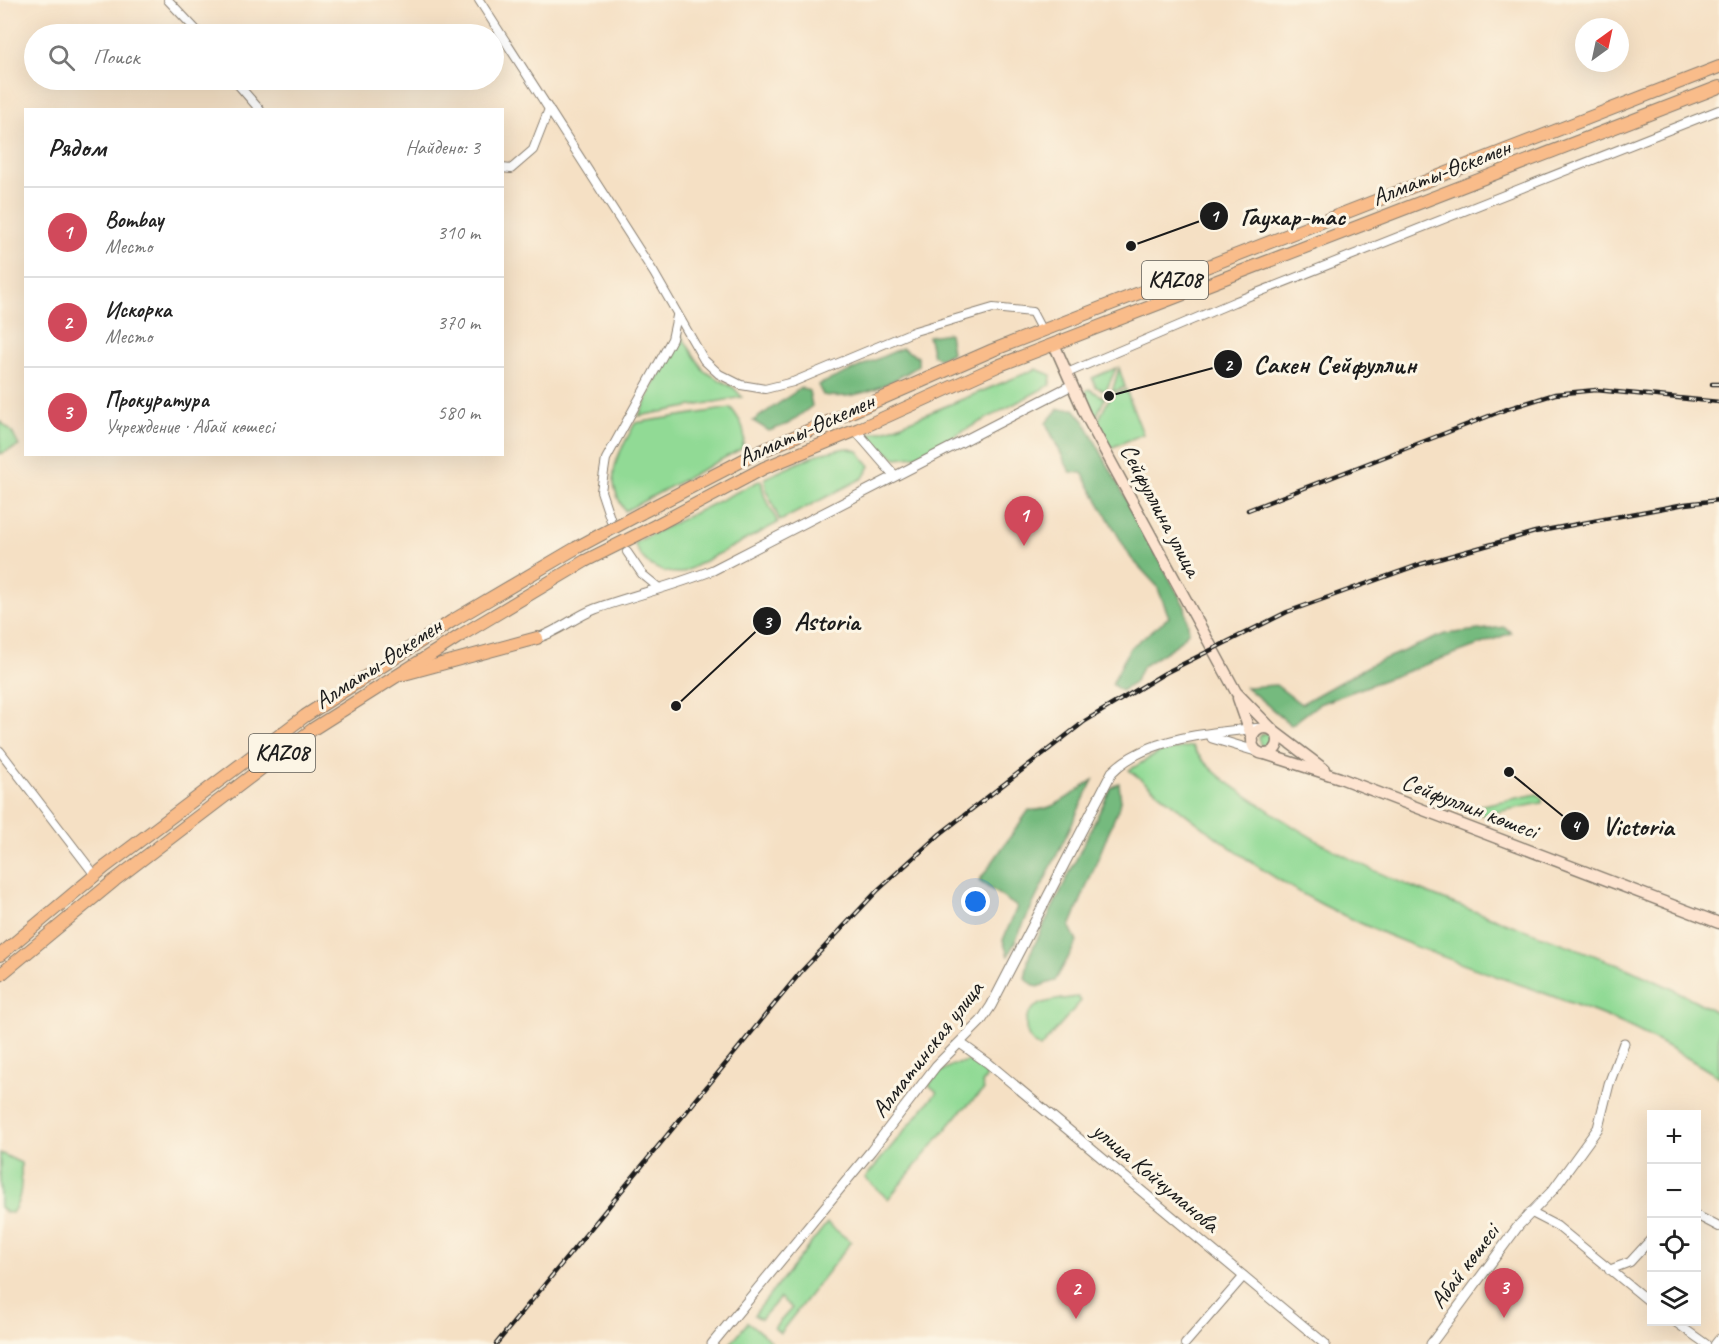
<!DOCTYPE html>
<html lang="ru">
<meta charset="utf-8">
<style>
:root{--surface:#fff;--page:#f6f6f6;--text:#222;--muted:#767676;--line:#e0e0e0;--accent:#d1495b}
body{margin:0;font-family:Caveat,sans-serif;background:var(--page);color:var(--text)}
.controls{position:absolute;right:18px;bottom:18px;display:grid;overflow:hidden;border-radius:0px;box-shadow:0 6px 24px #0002}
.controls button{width:54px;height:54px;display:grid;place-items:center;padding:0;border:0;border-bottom:2px solid var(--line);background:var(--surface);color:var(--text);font:30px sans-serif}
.compass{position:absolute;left:1575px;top:18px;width:54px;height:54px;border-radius:50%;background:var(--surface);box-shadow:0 6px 24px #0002;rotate:33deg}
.you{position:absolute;left:976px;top:902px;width:21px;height:21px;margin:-15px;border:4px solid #fff;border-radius:50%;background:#1a73e8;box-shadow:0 0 0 9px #1a73e833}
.badge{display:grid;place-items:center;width:39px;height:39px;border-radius:50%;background:var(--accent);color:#fff;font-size:20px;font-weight:700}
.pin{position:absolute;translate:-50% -50px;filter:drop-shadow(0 2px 3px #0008)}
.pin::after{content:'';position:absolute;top:32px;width:21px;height:18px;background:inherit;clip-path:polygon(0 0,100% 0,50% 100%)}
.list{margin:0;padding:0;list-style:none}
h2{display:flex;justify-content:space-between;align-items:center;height:78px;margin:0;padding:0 24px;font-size:26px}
h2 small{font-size:20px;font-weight:400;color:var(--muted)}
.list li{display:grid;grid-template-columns:39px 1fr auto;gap:18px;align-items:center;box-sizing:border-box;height:90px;padding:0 24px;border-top:2px solid var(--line)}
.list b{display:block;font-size:22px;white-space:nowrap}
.list p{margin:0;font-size:20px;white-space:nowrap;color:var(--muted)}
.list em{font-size:20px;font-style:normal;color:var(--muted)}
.icon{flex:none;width:33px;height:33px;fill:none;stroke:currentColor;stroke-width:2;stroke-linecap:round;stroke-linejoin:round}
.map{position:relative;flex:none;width:1719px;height:1344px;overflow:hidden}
.search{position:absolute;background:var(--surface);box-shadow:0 6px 24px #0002;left:24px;top:24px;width:480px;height:66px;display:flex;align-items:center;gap:15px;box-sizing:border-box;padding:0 21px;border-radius:33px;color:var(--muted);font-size:22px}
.panel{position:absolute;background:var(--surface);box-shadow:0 6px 24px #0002;left:24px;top:108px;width:480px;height:348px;border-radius:0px}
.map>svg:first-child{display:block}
</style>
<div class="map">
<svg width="1719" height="1344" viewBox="0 0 1719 1344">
<rect width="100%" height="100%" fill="#fcf5e5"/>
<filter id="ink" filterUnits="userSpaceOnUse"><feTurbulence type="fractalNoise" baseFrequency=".0167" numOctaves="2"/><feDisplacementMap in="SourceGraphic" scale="12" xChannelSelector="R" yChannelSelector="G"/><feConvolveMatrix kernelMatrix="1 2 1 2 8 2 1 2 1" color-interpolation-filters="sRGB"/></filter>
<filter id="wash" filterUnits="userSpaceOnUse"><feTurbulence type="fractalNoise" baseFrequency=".008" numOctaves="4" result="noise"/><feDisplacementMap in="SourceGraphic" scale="24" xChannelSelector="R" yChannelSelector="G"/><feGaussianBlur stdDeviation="1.35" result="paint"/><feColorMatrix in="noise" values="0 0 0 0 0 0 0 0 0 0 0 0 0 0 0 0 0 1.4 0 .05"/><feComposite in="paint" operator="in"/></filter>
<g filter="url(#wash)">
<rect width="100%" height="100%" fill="#f5e0c4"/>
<!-- green -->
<g fill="#91da95" stroke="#567b58" stroke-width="1.5">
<polygon points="679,332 704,371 734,388 742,397 639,416"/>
<polygon points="1116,368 1106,391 1096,387 1092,378"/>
<polygon points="1119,368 1125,387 1112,392"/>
<polygon points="1036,369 1051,375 1050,385 916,456 896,458 874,444 869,434 890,429"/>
<polygon points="1089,389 1105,398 1094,421 1086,401 1086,391"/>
<polygon points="1126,390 1143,434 1113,447 1109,446 1096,425 1111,395"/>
<path d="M 731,408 C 741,421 749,433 741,449 L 625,511 C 602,475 618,457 635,423 Z"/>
<polygon points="0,421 12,432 19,446 0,454"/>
<polygon points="846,448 858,451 870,466 863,478 780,521 766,490 765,478 818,454"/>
<path d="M 761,480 L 764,495 L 778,523 L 682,573 C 660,574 643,565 634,543 Z"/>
<circle cx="1266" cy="740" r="7"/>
<path d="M 1192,746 C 1207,771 1238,790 1261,805 C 1310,839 1361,867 1417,889 C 1518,931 1625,958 1719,1014 L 1719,1077 C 1683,1055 1646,1033 1607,1017 C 1513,979 1413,952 1323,905 C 1253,869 1191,818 1129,770 L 1160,752 Z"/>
<polygon points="1537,794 1542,798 1542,803 1482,815 1468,811 1467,808"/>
<path d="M 1078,997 L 1081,1001 L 1040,1048 C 1031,1042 1026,1036 1026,1025 C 1026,999 1059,1000 1078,997 Z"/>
<path d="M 970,1061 L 990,1071 L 982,1083 L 984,1090 L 961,1111 L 888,1199 L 865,1178 L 937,1092 L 929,1085 C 940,1069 951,1064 970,1061 Z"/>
<path d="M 0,1153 L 21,1163 C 21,1181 23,1198 12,1213 L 5,1212 L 0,1207 Z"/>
<polygon points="827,1223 851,1242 780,1333 774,1328 792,1308 780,1298 761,1319 754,1315"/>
<polygon points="748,1322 771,1341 768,1344 730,1344"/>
</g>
<!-- forest -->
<g fill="#74ba7e" stroke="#486b4d" stroke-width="1.5">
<polygon points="949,333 952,353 939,359 933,355 928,336"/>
<path d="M 902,348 L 918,357 L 918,366 C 890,384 856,402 823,395 L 818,385 Z"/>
<polygon points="801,388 809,391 812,406 788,424 769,431 753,421"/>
<polygon points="1058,409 1074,409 1084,421 1185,607 1189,631 1176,645 1143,666 1134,683 1121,691 1112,684 1130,648 1169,617 1157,586 1131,558 1082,473 1070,472 1046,423"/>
<polygon points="1505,627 1511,633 1319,704 1291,725 1246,687 1276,685 1301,704 1372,664 1445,634"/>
<path d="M 1093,780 L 1008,956 L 1003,940 L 1017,907 L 979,881 L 1029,810 C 1052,813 1074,792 1093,780 Z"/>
<polygon points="1119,783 1121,802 1070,927 1077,942 1055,981 1037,987 1025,979 1029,956 1111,788"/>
</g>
</g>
<g filter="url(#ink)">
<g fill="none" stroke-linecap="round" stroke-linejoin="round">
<!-- minor casing -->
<g stroke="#887e70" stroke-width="10">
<g id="minor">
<polyline points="168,0 200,34"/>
<polyline points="479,0 654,273 704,360 719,374 741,385 765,389 793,382 915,331 993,308 1032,312 1042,331"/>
<polyline points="234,80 260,110"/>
<polyline points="502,168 511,169 533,150 549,109"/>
<polyline points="1067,373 1234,302 1719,110"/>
<polyline points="611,521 601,491 606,459 672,339 677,316"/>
<polyline points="627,552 642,574 659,588"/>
<polyline points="0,751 95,875"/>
<polyline points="1530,1212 1557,1226 1652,1304"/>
<polyline points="1696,1215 1719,1227"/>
<polyline points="1609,1270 1630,1262 1652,1238"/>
<polyline points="1675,1322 1706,1344"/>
<polyline points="1185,1344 1244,1276"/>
<polyline points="1715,1344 1719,1339"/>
</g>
</g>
<!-- tertiary casing -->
<g stroke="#887e70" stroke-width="11">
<g id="tertiary">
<polyline points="856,431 894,475"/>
<path d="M 537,638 C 558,632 574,617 595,609 C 634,595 674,586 713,570 L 1072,385"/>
<polyline points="1212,738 1259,752"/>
<polyline points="960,1043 988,1063 1325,1344"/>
<path d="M 712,1344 L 871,1151 L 936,1066 L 981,1021 L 991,1006 L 1112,772 C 1147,737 1214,732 1262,728"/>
<polyline points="1431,1344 1519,1225 1553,1190 1598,1128 1609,1084 1624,1043"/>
</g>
</g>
<!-- secondary casing -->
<g stroke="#887e70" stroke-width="13">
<g id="secondary">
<polyline points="1054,344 1085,414 1236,692 1273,730"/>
<polyline points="1238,698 1253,741"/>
<circle cx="1265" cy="741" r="13"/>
<polyline points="1275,732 1324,769"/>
<polyline points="1265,754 1340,778 1719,923"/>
</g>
</g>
<!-- trunk casing -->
<g stroke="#887e70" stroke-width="14">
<g id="trunk">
<polyline points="641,513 757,453 993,350 1719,67"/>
<polyline points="651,528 764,468 859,429 1000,365 1719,87"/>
<polyline points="404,674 537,638"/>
<polyline points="0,955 105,867 305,716 452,621 576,548"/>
<polyline points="0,975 115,880 313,729 463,634 585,561"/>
</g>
</g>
<!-- minor -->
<use href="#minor" stroke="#fff" stroke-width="8"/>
<!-- tertiary -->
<use href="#tertiary" stroke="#fff" stroke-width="9"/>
<!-- secondary -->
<use href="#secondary" stroke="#fde4d0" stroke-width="10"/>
<!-- trunk -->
<use href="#trunk" stroke="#f9bc8a" stroke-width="12"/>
<!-- rail casing -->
<g stroke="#1c1c1c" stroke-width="4.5">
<g id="rail">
<polyline points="1712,384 1719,384"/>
<polyline points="1248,510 1507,409 1555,394 1596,390 1719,402"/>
<polyline points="496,1344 800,973 878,890 940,834 1085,721 1165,673 1287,612 1421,564 1535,532 1685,504 1719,500"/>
</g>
</g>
<!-- rail -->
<use href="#rail" stroke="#fcf5e5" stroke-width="2" stroke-dasharray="7" stroke-linecap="butt"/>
<!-- trunk-bridge casing -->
<g stroke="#887e70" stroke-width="14" stroke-linecap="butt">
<g id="trunk-bridge">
<polyline points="576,548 641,513"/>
<polyline points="585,561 651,528"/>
</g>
</g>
<!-- trunk-bridge -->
<use href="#trunk-bridge" stroke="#f9bc8a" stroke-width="12"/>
</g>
</g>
<g text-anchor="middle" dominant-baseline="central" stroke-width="6" stroke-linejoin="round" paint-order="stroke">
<!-- shield labels -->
<g fill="#fcf5e5" stroke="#5f5d58" stroke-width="1.5">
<rect x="1142" y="261" width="66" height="38" rx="4.5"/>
<rect x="249" y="734" width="66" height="38" rx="4.5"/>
</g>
<g font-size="22" font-weight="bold" fill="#1c1c1c">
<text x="1175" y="280">KAZ08</text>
<text x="282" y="753">KAZ08</text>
</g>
<!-- street labels -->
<g font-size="24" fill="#1c1c1c" stroke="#fcf5e5">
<text transform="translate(1441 172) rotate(-21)">Алматы-Өскемен</text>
<text transform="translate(806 429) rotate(-24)">Алматы-Өскемен</text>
<text transform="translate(1161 510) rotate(62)">Сейфуллина улица</text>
<text transform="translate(378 663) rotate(-33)">Алматы-Өскемен</text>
<text transform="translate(1470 806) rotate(21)">Сейфуллин көшесі</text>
<text transform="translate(927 1049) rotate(-52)">Алматинская улица</text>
<text transform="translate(1156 1177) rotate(40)">улица Койчуманова</text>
<text transform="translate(1464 1266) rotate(-53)">Абай көшесі</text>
</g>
</g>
<!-- callouts -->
<path fill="none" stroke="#1c1c1c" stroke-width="2" d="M1131 246L1214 216M1109 396L1228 364M676 706L767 621M1509 772L1575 826"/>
<g fill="#1c1c1c" stroke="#fcf5e5" stroke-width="2">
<circle cx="1131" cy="246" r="6"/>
<circle cx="1109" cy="396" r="6"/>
<circle cx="676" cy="706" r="6"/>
<circle cx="1509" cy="772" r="6"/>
<circle cx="1214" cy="216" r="15"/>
<circle cx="1228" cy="364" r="15"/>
<circle cx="767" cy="621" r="15"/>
<circle cx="1575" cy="826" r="15"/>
</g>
<g font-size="18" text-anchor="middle" font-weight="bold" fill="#fff">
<text x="1214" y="222">1</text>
<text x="1228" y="371">2</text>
<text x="767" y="628">3</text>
<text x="1575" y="832">4</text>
</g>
<g font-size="26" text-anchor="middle" font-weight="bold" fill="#1c1c1c" stroke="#fcf5e5" stroke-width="6" stroke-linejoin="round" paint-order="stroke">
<text x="1293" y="225">Гаухар-тас</text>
<text x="1335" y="373">Сакен Сейфуллин</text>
<text x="827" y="630">Astoria</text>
<text x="1638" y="835">Victoria</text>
</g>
</svg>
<div class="controls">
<button>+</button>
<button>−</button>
<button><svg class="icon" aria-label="locate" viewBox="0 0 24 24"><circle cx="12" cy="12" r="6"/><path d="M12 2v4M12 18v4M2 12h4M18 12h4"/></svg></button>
<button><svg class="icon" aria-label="layers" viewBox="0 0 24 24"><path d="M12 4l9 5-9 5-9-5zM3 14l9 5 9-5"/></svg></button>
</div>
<svg class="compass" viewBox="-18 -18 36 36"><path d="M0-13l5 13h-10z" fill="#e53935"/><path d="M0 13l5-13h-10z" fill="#767676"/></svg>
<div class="you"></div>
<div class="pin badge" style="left:1024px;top:546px">1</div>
<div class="pin badge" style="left:1076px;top:1319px">2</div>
<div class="pin badge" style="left:1504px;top:1318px">3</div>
<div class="search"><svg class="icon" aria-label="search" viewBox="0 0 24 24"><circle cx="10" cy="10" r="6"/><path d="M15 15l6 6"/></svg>Поиск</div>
<section class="panel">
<h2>Рядом<small>Найдено: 3</small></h2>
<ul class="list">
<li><span class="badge">1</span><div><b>Bombay</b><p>Место</p></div><em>310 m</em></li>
<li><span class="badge">2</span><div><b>Искоркa</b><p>Место</p></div><em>370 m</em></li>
<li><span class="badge">3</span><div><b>Прокуратура</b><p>Учреждение · Абай көшесі</p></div><em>580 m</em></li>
</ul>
</section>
</div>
